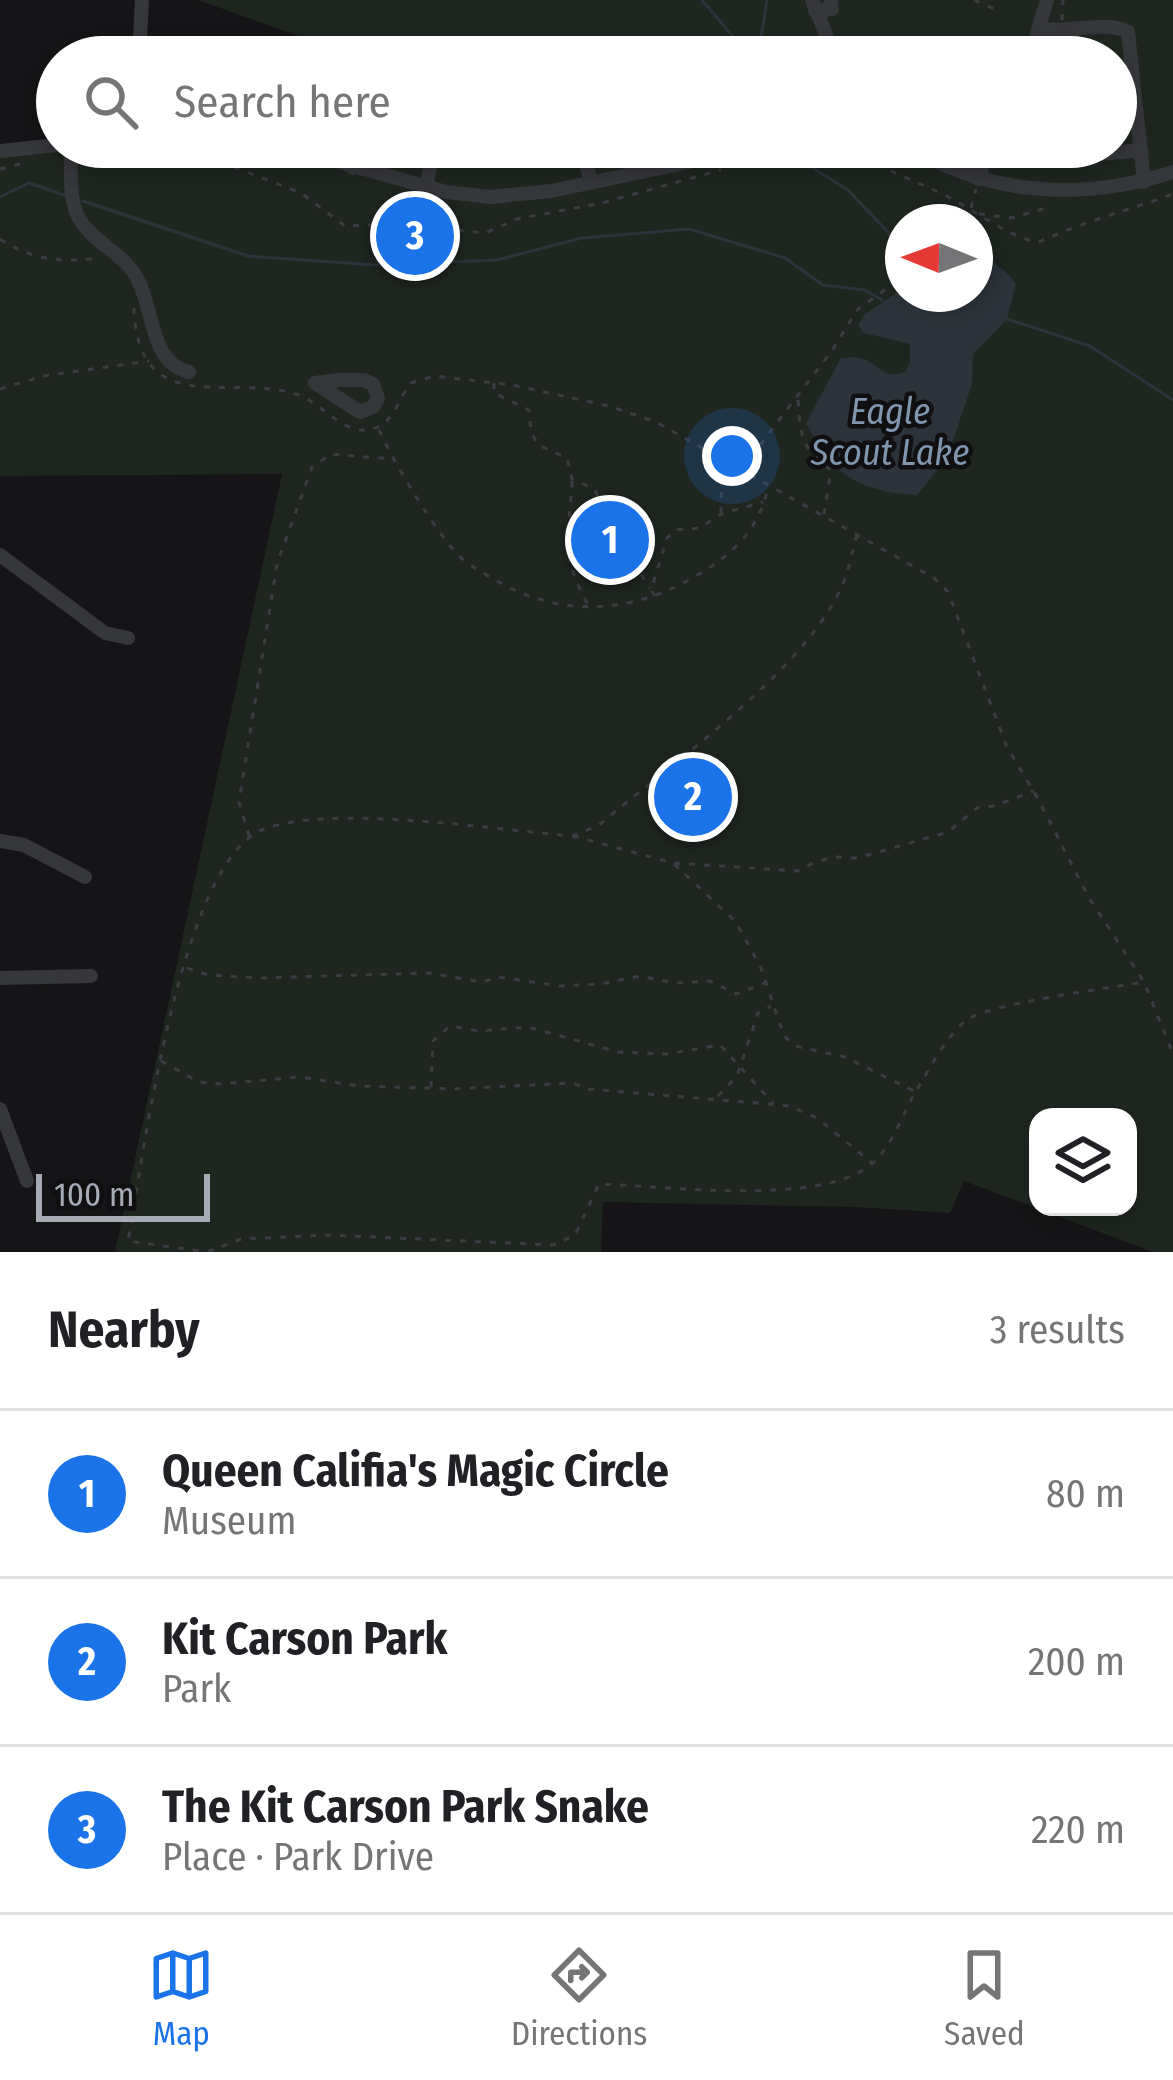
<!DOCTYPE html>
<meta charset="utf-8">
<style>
:root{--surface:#fff;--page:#f6f6f6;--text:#202124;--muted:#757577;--line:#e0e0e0;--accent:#1a73e8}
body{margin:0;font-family:"Fira Sans Condensed",sans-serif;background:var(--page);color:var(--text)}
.controls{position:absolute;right:36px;bottom:36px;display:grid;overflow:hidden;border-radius:24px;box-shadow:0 6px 18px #0003}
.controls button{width:108px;height:108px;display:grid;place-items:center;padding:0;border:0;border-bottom:3px solid var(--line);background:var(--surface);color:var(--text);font:60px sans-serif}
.compass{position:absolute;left:885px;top:204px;width:108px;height:108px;border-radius:50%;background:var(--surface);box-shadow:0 6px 18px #0003;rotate:271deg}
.scale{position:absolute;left:36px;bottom:30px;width:174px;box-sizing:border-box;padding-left:12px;border:6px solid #a7abb6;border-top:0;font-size:33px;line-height:42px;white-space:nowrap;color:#a7abb6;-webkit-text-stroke:9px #101012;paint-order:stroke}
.you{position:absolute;left:732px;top:456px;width:42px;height:42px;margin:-30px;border:9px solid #fff;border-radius:50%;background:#1a73e8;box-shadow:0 0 0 18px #1a73e833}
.badge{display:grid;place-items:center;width:78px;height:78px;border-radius:50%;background:var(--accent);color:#fff;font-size:39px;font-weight:700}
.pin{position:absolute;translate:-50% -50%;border:6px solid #fff;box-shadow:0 3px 12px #0006}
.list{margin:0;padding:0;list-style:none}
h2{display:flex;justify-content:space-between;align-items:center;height:156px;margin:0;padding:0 48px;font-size:51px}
h2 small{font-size:39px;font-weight:400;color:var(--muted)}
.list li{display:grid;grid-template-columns:78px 1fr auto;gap:36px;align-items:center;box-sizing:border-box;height:168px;padding:0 48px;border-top:3px solid var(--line)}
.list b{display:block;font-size:45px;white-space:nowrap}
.list p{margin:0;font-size:39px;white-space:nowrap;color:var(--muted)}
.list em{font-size:39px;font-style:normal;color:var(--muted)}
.icon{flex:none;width:66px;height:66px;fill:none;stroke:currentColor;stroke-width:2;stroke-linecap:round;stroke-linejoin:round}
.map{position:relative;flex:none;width:1173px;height:1252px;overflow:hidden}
.search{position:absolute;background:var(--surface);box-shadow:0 6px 18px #0003;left:36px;right:36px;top:36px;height:132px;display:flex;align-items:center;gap:30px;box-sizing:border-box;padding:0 42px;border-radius:66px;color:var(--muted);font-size:45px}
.sheet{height:660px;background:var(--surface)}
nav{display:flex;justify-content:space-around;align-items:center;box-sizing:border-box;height:168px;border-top:3px solid var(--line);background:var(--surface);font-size:33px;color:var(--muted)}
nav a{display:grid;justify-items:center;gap:6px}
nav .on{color:var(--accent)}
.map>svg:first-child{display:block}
</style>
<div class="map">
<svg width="1173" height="1252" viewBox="0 0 1173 1252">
<rect width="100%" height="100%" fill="#151517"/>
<!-- green -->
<path fill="#1f2620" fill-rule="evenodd" d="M 198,0 L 1173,0 L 1173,1252 L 1153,1252 L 964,1181 L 950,1213 L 855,1207 L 603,1202 L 601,1252 L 115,1252 L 282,474 L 0,476 L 0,150 C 118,143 235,159 353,156 L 357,147 L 1116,147 L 1116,57 L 358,57 ZM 903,222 L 975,222 L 975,294 L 903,294 ZM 1038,1117 L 1128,1117 L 1128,1207 L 1038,1207 Z"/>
<!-- water -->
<path fill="#2c333a" d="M 976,251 L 1005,271 L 1016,284 L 1007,319 L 973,354 L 972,384 L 947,458 L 917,495 C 860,492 832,475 806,423 L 841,358 C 847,358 854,356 861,358 C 880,364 882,380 905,372 L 910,362 L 910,344 L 864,333 L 858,325 L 864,315 L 903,289 L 903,294 L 975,294 Z"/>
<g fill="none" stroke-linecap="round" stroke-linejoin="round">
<!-- stream -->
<g stroke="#2c333a" stroke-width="3">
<polyline points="702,0 750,57"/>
<polyline points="758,57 767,0"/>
<polyline points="804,147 814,169 848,190 903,248"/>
<polyline points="0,197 29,183 64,195"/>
<polyline points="83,201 248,256 375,265 497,260 582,238 689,229 785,258 823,285 865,290 882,300"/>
<polyline points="1007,319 1090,346 1173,400"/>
</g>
<!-- path -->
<g stroke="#3c3d42" stroke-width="3" stroke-dasharray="6 9" stroke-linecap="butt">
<polyline points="974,0 994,9"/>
<polyline points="1062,20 1063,0"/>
<path d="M 853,147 C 879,169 906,177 936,191 C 971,207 1000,232 1037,243 C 1081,222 1127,211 1173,194"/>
<polyline points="765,159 801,147"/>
<polyline points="234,167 301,193 345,226 390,224 485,233 517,219 602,203 721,170"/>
<polyline points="0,169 27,162"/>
<polyline points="971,208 976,189"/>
<polyline points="970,222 974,213 1011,218 1043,209 1050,211"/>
<path d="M 0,239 C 32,260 61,263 99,258"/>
<path d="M 134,308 C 138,421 229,373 296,394 C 323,402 347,442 378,427 C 394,420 400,396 411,383 L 434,376 L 512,385 L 609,406 L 656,422 L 934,578 L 948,592 L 1007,747 L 1037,797 L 1088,896 L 1144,982 L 1173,1054"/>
<polyline points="494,383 494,393 529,410 531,432 538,445 567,458 572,479 594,489 603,505"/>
<polyline points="0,389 43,376 149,361"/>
<path d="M 798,400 C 801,438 800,446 831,470 L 824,514"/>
<path d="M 379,430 C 394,463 433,528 458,555 C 470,567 489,576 504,585 C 567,618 635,612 696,576 C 733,554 759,530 768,487"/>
<polyline points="742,469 833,349 857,310 903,277"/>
<path d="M 572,481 C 569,539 559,554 590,608"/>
<circle cx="611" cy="540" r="35"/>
<polyline points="721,513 722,463"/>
<path d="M 857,535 C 852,552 849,572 841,588 C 803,672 671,764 599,825 L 573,836 C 497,830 327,803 262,830 C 180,864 143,1158 128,1241 L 207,1252 L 241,1239 L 329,1235 L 553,1245 L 575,1235 L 599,1184 C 665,1186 817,1206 869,1166 C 893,1148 902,1113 918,1088 C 931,1066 945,1039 965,1021 C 986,1004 1110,988 1144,982"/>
<polyline points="633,562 650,588"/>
<polyline points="655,596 651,590 667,538 675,530 700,528 721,514 763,502"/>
<polyline points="249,836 239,802 277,564 312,467 331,454 392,459"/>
<polyline points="573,836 673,863 736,922 761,968 784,1036 795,1046 845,1057 914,1091"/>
<polyline points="674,863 798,871 815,862 835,857 858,858 948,832 977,808 994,806 1034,791"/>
<polyline points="187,968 208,975 260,978 429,973 481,982 499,977 559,986 601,984 640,976 675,983 710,981 736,994 765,983"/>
<polyline points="161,1061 199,1082 220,1084 300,1077 359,1086 452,1089 572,1083 589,1089 790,1106 817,1118 872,1163"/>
<polyline points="431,1087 433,1041 450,1026 479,1031 528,1027 618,1052 666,1054 720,1045 773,1103"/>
<polyline points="718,1096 737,1076 758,1013 771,1006"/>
</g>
<!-- minor -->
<g stroke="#36373b" stroke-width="14">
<polyline points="812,0 835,57"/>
<polyline points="815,11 832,9 831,0"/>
<path d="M 1040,28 C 1068,35 1104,19 1128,32 L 1144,182"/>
<polyline points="139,57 142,0"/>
<polyline points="1030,57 1047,0"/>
<polyline points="1063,57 1066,32"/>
<path d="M 71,147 C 71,168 69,192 76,212 C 88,242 124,251 138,280 C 154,311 150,363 189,372"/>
<polyline points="94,147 325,158 446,192 491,197 551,191 761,147"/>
<polyline points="582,147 591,183"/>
<path d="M 910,147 C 990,196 1085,201 1173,172"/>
<polyline points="1023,147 1023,156 1032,161 1141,150"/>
<polyline points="0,151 57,145"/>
<polyline points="353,168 356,147"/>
<polyline points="978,179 989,147"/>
<polyline points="426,187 434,147"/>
<polygon points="339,380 364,380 373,384 378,398 373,407 360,412 315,383"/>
<polyline points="0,555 105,633 128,638"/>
<polyline points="0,841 24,845 85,877"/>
<polyline points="0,978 91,976"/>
<polyline points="0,1109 27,1181"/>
</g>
</g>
<g text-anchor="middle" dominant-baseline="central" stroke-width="9" stroke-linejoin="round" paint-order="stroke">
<!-- water labels -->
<g font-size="36" font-style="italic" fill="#8096af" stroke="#101012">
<text x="890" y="412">Eagle<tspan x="890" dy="41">Scout Lake</tspan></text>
</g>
</g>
</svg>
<div class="controls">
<button><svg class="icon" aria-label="layers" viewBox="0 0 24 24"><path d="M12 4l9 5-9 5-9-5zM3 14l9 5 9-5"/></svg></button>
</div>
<svg class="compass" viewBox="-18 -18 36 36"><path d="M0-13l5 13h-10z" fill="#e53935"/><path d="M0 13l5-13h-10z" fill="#757577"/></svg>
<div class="scale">100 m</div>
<div class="you"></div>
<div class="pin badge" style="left:610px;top:540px">1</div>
<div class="pin badge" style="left:693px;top:797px">2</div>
<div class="pin badge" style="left:415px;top:236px">3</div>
<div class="search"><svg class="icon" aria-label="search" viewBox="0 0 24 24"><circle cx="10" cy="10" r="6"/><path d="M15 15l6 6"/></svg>Search here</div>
</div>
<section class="sheet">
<h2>Nearby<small>3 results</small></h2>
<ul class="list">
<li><span class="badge">1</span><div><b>Queen Califia's Magic Circle</b><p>Museum</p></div><em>80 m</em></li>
<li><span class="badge">2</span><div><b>Kit Carson Park</b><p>Park</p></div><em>200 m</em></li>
<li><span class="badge">3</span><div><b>The Kit Carson Park Snake</b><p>Place · Park Drive</p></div><em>220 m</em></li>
</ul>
</section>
<nav>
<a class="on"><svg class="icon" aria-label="map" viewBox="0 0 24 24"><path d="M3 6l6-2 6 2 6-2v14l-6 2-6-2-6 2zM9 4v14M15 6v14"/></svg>Map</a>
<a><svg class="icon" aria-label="directions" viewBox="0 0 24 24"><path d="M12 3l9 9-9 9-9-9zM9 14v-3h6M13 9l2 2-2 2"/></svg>Directions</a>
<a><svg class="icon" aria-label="saved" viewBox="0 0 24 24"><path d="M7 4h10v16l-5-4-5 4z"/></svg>Saved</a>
</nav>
